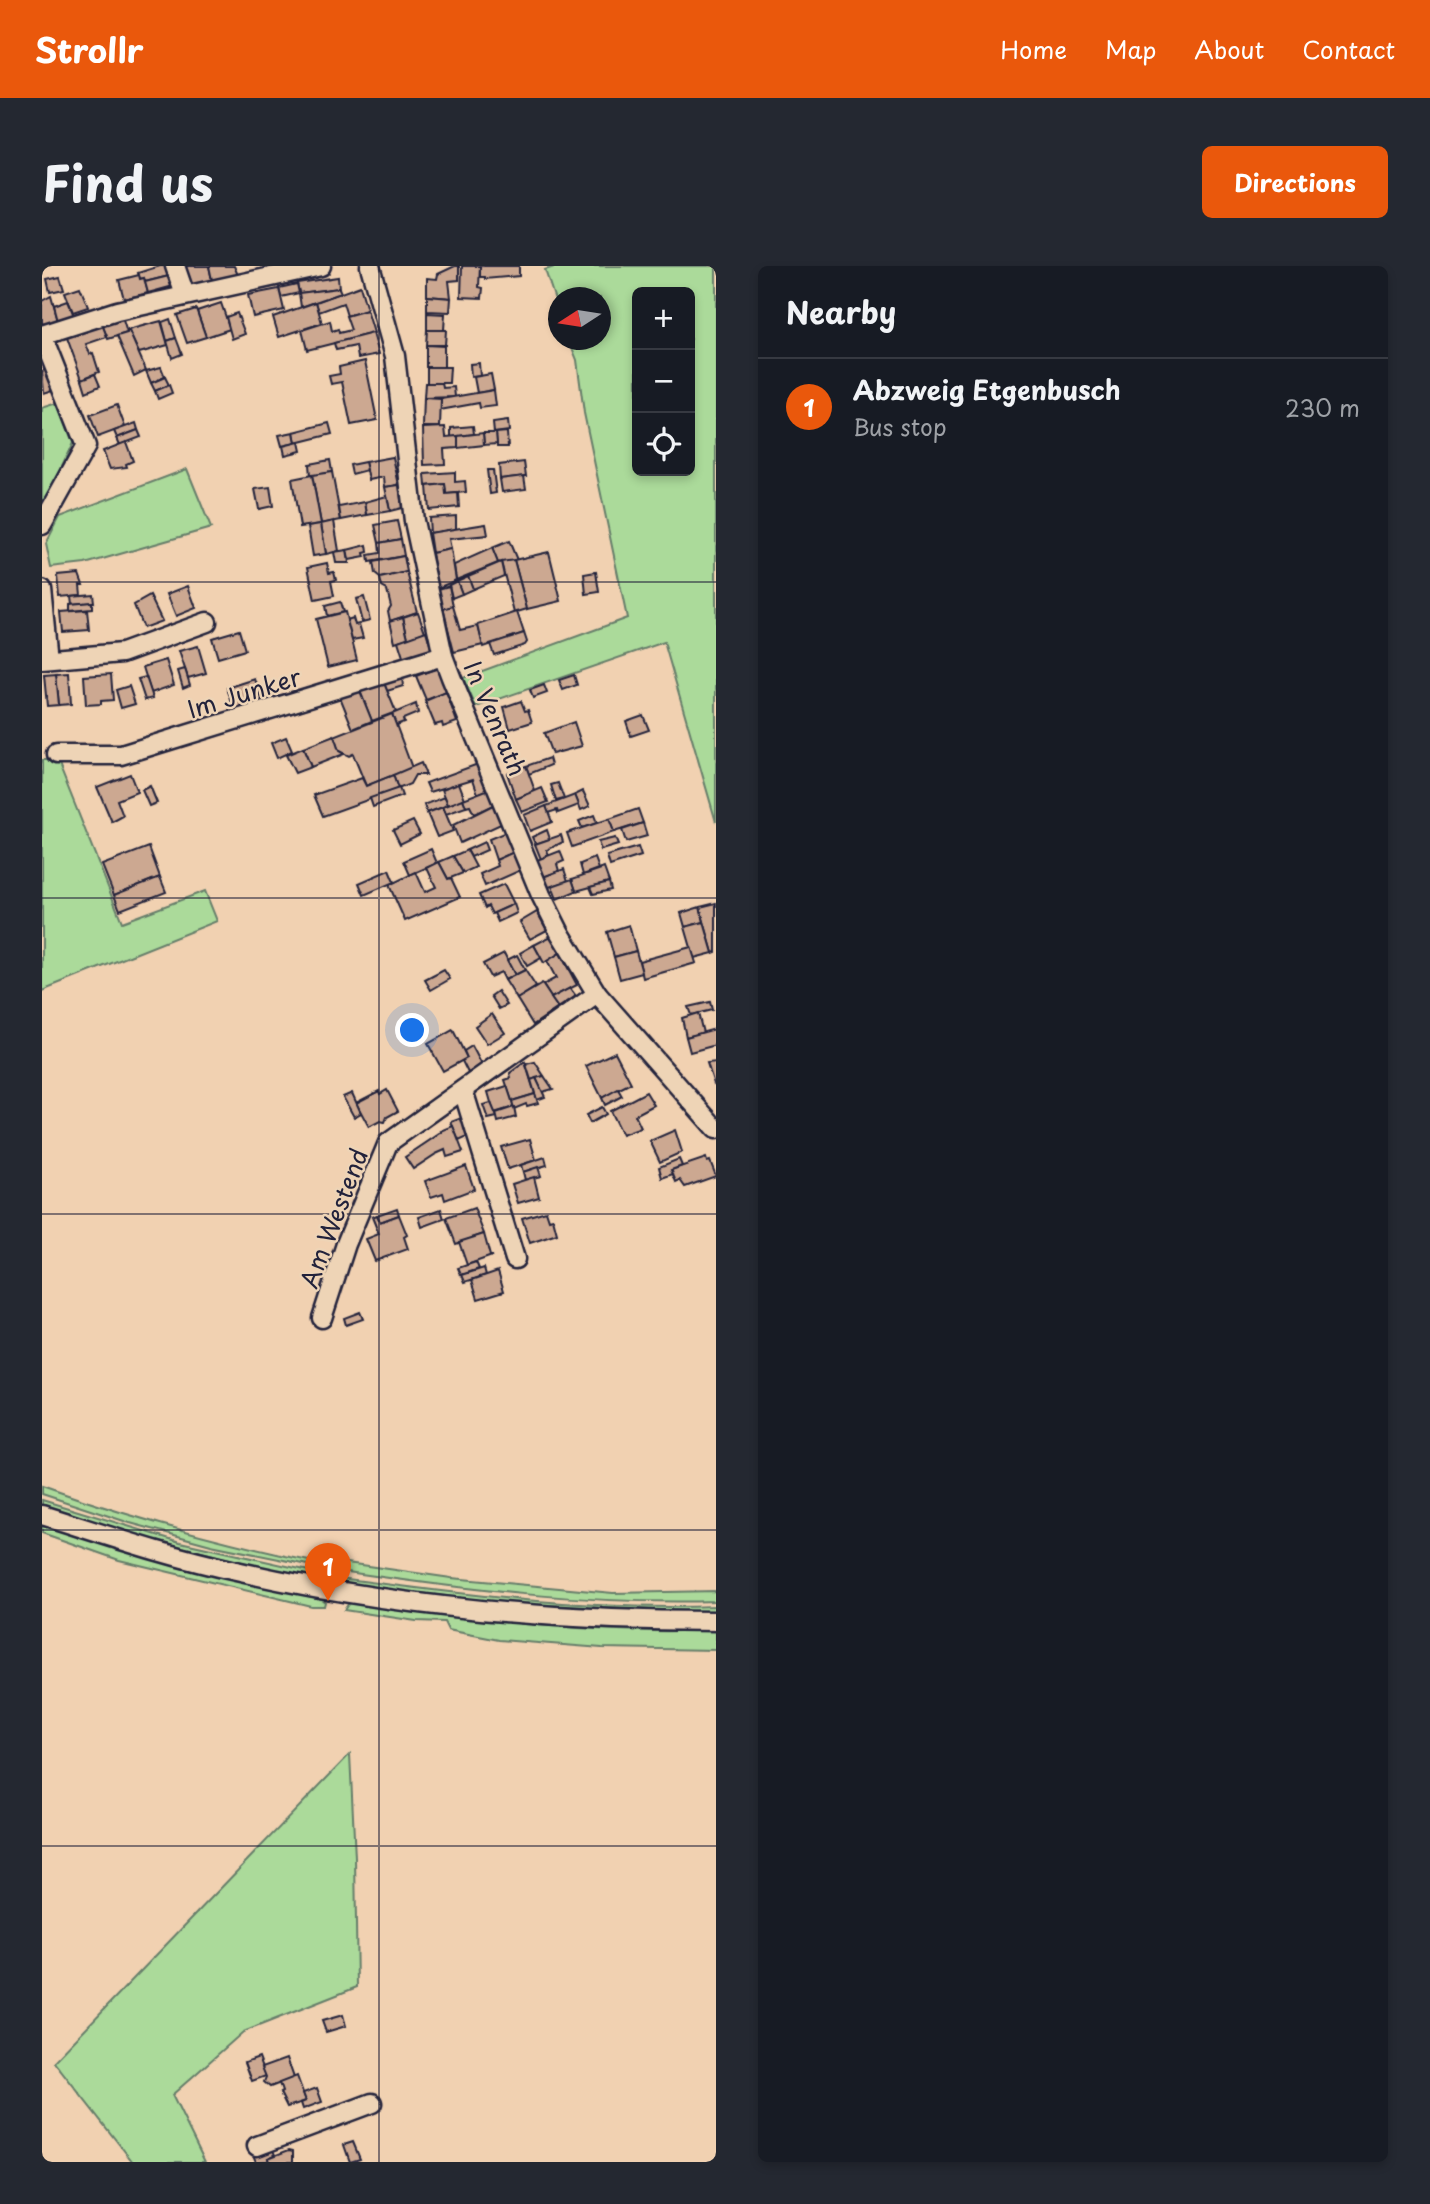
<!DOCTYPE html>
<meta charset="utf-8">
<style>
:root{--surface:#171b24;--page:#242831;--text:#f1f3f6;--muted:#9ea1a6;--line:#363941;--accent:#ea580c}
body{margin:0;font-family:"Playpen Sans",sans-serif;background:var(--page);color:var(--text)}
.controls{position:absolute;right:21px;top:21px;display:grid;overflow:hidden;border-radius:10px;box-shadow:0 4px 10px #0003}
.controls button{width:63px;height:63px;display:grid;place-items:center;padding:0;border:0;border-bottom:2px solid var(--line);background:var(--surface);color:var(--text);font:35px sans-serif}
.compass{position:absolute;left:506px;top:21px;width:63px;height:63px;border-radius:50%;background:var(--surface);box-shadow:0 4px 10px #0003;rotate:258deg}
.you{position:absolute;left:371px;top:765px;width:24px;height:24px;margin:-18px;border:5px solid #fff;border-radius:50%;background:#1a73e8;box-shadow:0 0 0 10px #1a73e833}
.badge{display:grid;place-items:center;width:46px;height:46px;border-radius:50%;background:var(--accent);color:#fff;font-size:23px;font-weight:700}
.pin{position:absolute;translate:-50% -58px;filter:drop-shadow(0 2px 4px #0008)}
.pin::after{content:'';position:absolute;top:37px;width:24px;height:21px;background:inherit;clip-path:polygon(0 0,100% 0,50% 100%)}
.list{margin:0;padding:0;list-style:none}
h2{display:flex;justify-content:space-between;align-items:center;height:91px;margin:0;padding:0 28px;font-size:30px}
h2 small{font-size:23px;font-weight:400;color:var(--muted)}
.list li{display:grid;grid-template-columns:46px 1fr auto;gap:21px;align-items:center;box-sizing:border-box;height:98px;padding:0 28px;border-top:2px solid var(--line)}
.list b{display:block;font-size:26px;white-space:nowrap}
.list p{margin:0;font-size:23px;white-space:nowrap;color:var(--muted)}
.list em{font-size:23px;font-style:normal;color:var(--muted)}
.icon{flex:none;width:38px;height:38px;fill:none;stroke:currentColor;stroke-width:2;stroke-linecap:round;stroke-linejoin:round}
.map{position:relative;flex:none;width:674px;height:1896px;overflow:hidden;border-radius:10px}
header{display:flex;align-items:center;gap:42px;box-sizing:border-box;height:98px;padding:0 35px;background:var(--accent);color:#fff}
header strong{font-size:33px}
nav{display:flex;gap:38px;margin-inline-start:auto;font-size:24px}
.intro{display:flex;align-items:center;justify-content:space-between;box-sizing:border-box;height:168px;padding:0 42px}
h1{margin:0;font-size:49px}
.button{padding:18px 32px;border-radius:10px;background:var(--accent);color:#fff;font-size:24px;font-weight:700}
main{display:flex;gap:42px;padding:0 42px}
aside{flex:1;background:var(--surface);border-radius:10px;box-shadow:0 4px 10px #0003}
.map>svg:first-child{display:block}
</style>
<header>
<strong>Strollr</strong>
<nav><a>Home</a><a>Map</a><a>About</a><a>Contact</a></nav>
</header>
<div class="intro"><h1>Find us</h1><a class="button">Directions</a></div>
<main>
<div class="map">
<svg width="674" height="1896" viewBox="0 0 674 1896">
<rect width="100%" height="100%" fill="#f1d1b1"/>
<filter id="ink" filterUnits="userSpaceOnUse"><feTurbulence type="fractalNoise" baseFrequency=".0143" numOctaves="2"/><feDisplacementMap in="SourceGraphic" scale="14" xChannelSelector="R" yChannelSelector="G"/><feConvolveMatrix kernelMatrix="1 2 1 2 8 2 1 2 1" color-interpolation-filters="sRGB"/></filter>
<g filter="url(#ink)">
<!-- green -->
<g fill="#abda9a" stroke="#667e6a" stroke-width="2" fill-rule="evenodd">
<path d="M 515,0 L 674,0 L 674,556 L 622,376 L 434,441 L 421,412 L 585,352 L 542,147 L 535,94 L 527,74 L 558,74 L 558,32 L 516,32 L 516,43 L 503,4 ZM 595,26 L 648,26 L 648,205 L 595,205 Z"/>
<polygon points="16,137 31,177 0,244 0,142"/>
<polygon points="145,203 169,262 43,298 9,302 4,278 18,251"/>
<polygon points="0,494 15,494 80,656 163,625 175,655 0,725"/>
<path d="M 0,1220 C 92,1253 185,1278 281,1298 L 281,1302 L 169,1279 L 88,1257 L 0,1228 Z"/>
<polygon points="0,1234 138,1276 276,1307 268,1313 107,1273 0,1239"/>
<polygon points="0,1259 155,1304 279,1333 283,1336 282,1340 269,1340 77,1294 0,1267"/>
<path d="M 291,1295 L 409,1312 L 571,1327 L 674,1325 L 674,1335 C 546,1339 418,1323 292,1304 Z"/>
<path d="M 298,1312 C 423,1329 548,1345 674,1340 L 674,1346 L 559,1345 L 479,1339 L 303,1318 Z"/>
<path d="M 307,1337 C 428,1352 551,1370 674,1364 L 674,1384 L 560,1382 L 457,1374 L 406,1364 L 402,1356 L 374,1355 L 302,1344 Z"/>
<polygon points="308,1488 313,1592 315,1721 201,1766 130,1829 163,1896 91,1896 12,1795"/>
</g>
<!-- building -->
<g fill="#cca891" stroke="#22223b" stroke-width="2">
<polygon points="118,0 127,0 131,9 103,16 102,12 98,13 96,7"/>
<polygon points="139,0 167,0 170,14 148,19"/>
<polygon points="167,0 192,0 196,9 170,14"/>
<polygon points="413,0 417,0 417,14 407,15 409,32 385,30 385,12 395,13 396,8"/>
<polygon points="420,0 438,0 437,21 441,22 440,32 419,31"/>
<polygon points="438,0 477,0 477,10 443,13 443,11 438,11"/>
<polygon points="97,9 98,13 102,12 106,27 82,33 77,14"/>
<polygon points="131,9 135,19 106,27 103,16"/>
<polygon points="18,10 22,23 8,26 5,13"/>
<polygon points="296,11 297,22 257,27 255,17"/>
<polygon points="255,18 257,27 239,31 237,22"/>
<polygon points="318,20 325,44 305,50 301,37 277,46 274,36"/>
<polygon points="38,21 46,41 31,46 23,26"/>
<polygon points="297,22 299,27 259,41 257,27"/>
<polygon points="237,23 242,44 211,51 206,29"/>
<polygon points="9,30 16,55 0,58 0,35"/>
<polygon points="385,30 409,32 408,46 385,45"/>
<polygon points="26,35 32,50 16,55 12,40"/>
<polygon points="274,36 280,57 237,71 231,51"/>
<polygon points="179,37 188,63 164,71 155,45"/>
<polygon points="154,43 164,71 145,77 135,49"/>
<polygon points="325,44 332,67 265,84 260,64 288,55 290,65 296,63 297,67 309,64 304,50"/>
<polygon points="195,47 203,68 190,73 184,51"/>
<polygon points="385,47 403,48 402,64 385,64"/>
<polygon points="80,51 85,67 66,73 60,58"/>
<polygon points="128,53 134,72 125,75 120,56"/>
<polygon points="119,55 126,79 97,87 86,64"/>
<polygon points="60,58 65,71 44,78 48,88 51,87 57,106 40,113 24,69"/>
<polygon points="385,64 404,64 403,79 384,79"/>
<polygon points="85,65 87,65 104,104 92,110 75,70 85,67"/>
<polygon points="331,67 337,88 316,92 314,80 294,84 292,77"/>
<polygon points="134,72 140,88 130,92 125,75"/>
<polygon points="384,79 402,80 402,101 384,101"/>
<polygon points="323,95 335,154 309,159 300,116 289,118 287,110 298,108 297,101"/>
<polygon points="437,97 438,110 429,111 428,98"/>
<polygon points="119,101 123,111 109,117 104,105"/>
<polygon points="385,101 408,101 407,117 385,117"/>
<polygon points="4,103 11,124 2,127 0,105"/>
<polygon points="53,108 58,120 44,126 40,113"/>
<polygon points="449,108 452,124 435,127 432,111"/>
<polygon points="123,111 127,119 113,125 109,117"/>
<polygon points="383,117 400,117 401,122 412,121 413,131 382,132"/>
<polygon points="127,119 130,127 116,133 113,125"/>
<polygon points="452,124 454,140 438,142 437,137 398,144 399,133"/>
<polygon points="382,132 399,133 398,161 381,161"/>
<polygon points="75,139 83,161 56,171 48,149"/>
<polygon points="466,155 467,165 452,167 451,157"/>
<polygon points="94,157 96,164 75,172 72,165"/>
<polygon points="287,157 290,168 254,177 252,166"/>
<polygon points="431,160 432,168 409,171 409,162"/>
<polygon points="403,161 404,171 416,170 416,182 402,183 403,198 382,199 381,162"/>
<polygon points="96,164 99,171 78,179 75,172"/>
<polygon points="252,166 254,177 240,180 237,169"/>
<polygon points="465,166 466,181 455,181 454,167"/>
<polygon points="441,167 454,167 455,178 442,179"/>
<polygon points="441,167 442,179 416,182 416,170"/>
<polygon points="84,176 91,195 84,198 85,201 68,203 61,185"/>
<polygon points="257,176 259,185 243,189 241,180"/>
<polygon points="351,191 357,219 343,221 342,211 327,214 323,196"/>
<polygon points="288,194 290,206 268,210 267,198"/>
<polygon points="323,196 325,204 310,208 308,199"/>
<polygon points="482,196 484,210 458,213 457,199"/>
<polygon points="445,204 451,204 454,227 448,228"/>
<polygon points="290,206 299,254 279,258 270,209"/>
<polygon points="413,206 413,216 423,215 424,226 404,228 403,218 384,220 383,208"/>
<polygon points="270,209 279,258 258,261 250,213"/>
<polygon points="482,210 484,223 460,226 458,213"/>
<polygon points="403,218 404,228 416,227 417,241 387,244 385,220"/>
<polygon points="357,219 360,242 348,245 343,221"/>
<polygon points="228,221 231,240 217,243 213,223"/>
<polygon points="345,230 348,245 325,249 323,236"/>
<polygon points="323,236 325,249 299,254 297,241"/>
<polygon points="414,250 414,263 388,267 387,252"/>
<polygon points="292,255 297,285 284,288 279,258"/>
<polygon points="355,255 359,273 337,277 333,259"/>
<polygon points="279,258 284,288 271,290 266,260"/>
<polygon points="444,258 446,269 407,273 409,283 390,287 387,267"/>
<polygon points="359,273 362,290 327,296 326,289 338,287 337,277"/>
<polygon points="467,275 475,294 456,297 450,282"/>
<polygon points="325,279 326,286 322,287 323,291 307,294 305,284"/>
<polygon points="450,282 456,297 414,314 412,299"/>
<polygon points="409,283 414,314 396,322 390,287"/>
<polygon points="305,284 307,297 294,297 292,286"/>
<polygon points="507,286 519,335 485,343 472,294"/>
<polygon points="362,290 365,306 338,312 333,308 331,296"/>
<polygon points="472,294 485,343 472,347 459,296"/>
<polygon points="459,296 462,310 431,323 426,310"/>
<polygon points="285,297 287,307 292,306 294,314 289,315 292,330 273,334 266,301"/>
<polygon points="365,306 375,346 348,355 346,345 349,340 345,324 340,321 338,312"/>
<polygon points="554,306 557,326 544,328 542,308"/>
<polygon points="37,308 41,319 38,319 39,329 18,331 16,310"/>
<polygon points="426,310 431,323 420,328 415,315"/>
<polygon points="415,315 420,328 410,332 407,319"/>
<polygon points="146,320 154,342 134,350 125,328"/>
<polygon points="407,320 411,340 401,343 396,323"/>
<polygon points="51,328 52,336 30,338 29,330"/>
<polygon points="108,330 120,355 101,362 92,339"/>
<polygon points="322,331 328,354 320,356 314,333"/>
<polygon points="50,336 50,343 28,345 28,338"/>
<polygon points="298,336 301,346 285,350 283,340"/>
<polygon points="411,340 418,364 436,360 441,379 412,386 401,343"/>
<polygon points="45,344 47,364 21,366 19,346"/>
<polygon points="303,346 315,394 286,401 274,353"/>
<polygon points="376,346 383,366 366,372 361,351"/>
<polygon points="475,346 482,367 441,381 436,359"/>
<polygon points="361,351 366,372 353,376 348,355"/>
<polygon points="311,352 313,359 317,358 321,372 310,374 305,354"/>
<polygon points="197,364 203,384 176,392 170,372"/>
<polygon points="384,365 390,385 362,394 356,375"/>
<polygon points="482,367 485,376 483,379 452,389 448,378"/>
<polygon points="156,380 164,407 146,412 137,385"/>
<polygon points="124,394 132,419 109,427 101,401"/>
<polygon points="395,402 405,426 384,434 374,410"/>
<polygon points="143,403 148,419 141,422 136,405"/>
<polygon points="27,407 29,438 17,439 14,408"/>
<polygon points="14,408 17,439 5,440 2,409"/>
<polygon points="69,408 71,434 59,435 59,438 44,439 42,410"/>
<polygon points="532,409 535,419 521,424 517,414"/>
<polygon points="104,411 111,432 103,434 96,413"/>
<polygon points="360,412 361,420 345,425 342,417"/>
<polygon points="213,413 220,434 192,443 185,422"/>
<polygon points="342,417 354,446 330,455 318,425"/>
<polygon points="502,419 505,427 491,432 488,424"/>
<polygon points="87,420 93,438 79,442 74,424"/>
<polygon points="318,425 330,455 311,463 298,431"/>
<polygon points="404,426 415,456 401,461 400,457 393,459 383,435"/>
<polygon points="479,435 483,445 486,444 490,456 468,463 462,441"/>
<polygon points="374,438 376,447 361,453 362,456 354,459 350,448"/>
<polygon points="350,448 370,502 324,520 311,488 307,490 297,485 292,471"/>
<polygon points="601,449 607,464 589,470 584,455"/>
<polygon points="532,456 540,480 510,488 502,467"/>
<polygon points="292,470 297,485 302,488 269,501 261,482"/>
<polygon points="244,471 250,485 235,492 229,477"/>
<polygon points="261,482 269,501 253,507 244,489"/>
<polygon points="507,492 509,499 487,508 484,500"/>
<polygon points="379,497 384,509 373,509 368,518 356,523 351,509"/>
<polygon points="436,498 447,523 436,528 431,513 388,526 384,517"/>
<polygon points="484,500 493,525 474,533 465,507"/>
<polygon points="88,508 95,526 75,534 81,550 70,556 55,521"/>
<polygon points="351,509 356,523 281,550 272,529 320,512 324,520"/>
<polygon points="417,517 423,533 406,539 400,523"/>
<polygon points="516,517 522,533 514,535 509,519"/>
<polygon points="108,520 115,537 107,540 100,524"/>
<polygon points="357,522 360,530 331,541 328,532"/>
<polygon points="500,522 506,536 480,546 474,533"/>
<polygon points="447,523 453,538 432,548 428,540 424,541 421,533"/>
<polygon points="541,525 548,540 539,544 533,529"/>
<polygon points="533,529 537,539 516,547 515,544 506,547 504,540"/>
<polygon points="403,531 406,539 385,547 382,539"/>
<polygon points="421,533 424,541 404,548 401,541"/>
<polygon points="453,538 461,557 418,577 411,559"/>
<polygon points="504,540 510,556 488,565 482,549"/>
<polygon points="401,541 411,565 395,571 385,547"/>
<polygon points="596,543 601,557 572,566 567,553"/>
<polygon points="552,549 555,557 540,562 537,555"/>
<polygon points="567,553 572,566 530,581 525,567"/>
<polygon points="371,555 378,568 358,578 351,564"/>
<polygon points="601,557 605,570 584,576 580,564"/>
<polygon points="505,564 508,573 493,578 490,571"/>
<polygon points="464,566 472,586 454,594 447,573"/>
<polygon points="519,569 521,576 505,584 507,589 499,593 493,578"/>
<polygon points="573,572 576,579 559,584 556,576"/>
<polygon points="442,576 445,584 429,591 425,584"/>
<polygon points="107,581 118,611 72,629 60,599"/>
<polygon points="596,581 599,590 568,600 565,590"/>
<polygon points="389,583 395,597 368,609 362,595"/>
<polygon points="425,584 434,601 421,607 411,590"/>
<polygon points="518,585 522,595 515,598 517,605 501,611 495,594"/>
<polygon points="472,586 479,604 443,620 438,608 456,600 454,594"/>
<polygon points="411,590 421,607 406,613 397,596"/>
<polygon points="553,592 557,603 541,609 538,598"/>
<polygon points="397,596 406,613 409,612 418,631 363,655 347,619 374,606 383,626 394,621 385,602"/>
<polygon points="562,602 567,616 534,625 530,613"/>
<polygon points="522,603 526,615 504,622 501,611"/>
<polygon points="347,604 352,616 322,629 317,617"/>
<polygon points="118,611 124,626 78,644 72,629"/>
<polygon points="530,613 534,625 515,633 510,620"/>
<polygon points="567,616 569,624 551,628 548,621"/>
<polygon points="462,618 472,638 450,648 446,640 443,642 437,629"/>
<polygon points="674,637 674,686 671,687 658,641"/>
<polygon points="472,638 475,647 456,656 452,647"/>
<polygon points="658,641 662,656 643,661 639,647"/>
<polygon points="495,646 505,664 488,673 478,656"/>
<polygon points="662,656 671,687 652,692 643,661"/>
<polygon points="587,659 594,685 572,691 565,666"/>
<polygon points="509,670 518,687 502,697 492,679"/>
<polygon points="492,679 499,692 485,700 478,687"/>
<polygon points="649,681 654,697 601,712 597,695"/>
<polygon points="594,685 600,707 578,713 572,691"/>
<polygon points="462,687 473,709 463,714 459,706 448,711 441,698"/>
<polygon points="518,687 535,719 509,732 501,719 514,712 505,695"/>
<polygon points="475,689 483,704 473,709 465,694"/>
<polygon points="402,704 408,713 389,724 383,714"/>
<polygon points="483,704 494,721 475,733 463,714"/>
<polygon points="500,718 516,742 491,759 475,733"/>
<polygon points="528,722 534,730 516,742 509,732"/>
<polygon points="456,725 465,739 457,743 449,730"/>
<polygon points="668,736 670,744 649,749 646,741"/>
<polygon points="656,747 661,767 644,771 640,752"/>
<polygon points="450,748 463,767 445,778 433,760"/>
<polygon points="673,763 674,779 648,786 644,771"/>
<polygon points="411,764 425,792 401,805 386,778"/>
<polygon points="430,780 440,799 426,807 420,795 425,792 422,785"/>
<polygon points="573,786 589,817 560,832 544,800"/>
<polygon points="483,796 493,828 470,835 463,814 469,812 468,807"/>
<polygon points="493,796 502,810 489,814 484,798"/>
<polygon points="674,796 674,817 672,818 665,797"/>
<polygon points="502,810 511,823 500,826 494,812"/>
<polygon points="494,812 503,831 495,834 489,814"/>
<polygon points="465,820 472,841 452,847 446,826"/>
<polygon points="576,823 580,830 563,839 560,832"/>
<polygon points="345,824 356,845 345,851 343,856 338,855 327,861 314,837 337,825 338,828"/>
<polygon points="604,826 612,839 593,849 599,862 580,869 568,845"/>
<polygon points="310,827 319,847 312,851 301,831"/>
<polygon points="493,828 496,837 485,840 484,838 472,843 470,835"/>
<polygon points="449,837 455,851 446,853 441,839"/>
<polygon points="472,841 474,851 456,856 454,847"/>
<polygon points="560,841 564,848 548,857 544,849"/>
<polygon points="422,851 428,870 417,875 409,856"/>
<polygon points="411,860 421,886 405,891 403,884 394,888 371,903 363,891 400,866 399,865"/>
<polygon points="633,864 640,886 618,896 608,875"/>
<polygon points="488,873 494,894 466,903 459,881"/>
<polygon points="503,891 505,899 481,906 479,899"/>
<polygon points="664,892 665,896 668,895 674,910 643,921 638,914 634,916 629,904"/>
<polygon points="637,893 640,900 629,904 631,908 620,912 617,901"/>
<polygon points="424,900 432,923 403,934 401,927 389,931 383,915"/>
<polygon points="496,901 499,910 483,914 481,906"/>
<polygon points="492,911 497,931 476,937 470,918"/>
<polygon points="355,942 357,949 338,956 335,949"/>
<polygon points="432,942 442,968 414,978 404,952"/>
<polygon points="399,943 402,953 380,961 377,951"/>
<polygon points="504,945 507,954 511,953 515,968 488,977 480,952"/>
<polygon points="335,949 338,956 357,949 365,969 362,971 366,983 333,995 324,973 337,968 330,951"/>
<polygon points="442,968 448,990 450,990 425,999 417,976"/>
<polygon points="434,996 437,1003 419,1009 416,1002"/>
<polygon points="442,1002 444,1009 423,1016 420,1009"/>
<polygon points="456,1005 462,1025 436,1033 430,1014"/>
<polygon points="318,1046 321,1053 304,1059 302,1052"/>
<polygon points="301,1749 304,1760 284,1766 280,1755"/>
<polygon points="217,1791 224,1810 210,1815 203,1796"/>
<polygon points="245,1792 252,1812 228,1821 222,1816 224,1811 220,1801"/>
<polygon points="255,1810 264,1835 245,1841 238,1827 240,1826 237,1817"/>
<polygon points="275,1822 280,1836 261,1843 259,1837 264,1835 261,1827"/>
<polygon points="311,1876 318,1893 308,1896 302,1879"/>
<polygon points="229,1879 233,1889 226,1892 227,1895 214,1896 210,1886"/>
<polygon points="247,1884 251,1885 251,1896 227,1896 226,1892"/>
</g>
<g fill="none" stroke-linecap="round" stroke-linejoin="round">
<!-- minor casing -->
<g stroke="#22223b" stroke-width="23">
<g id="minor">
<polyline points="133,0 143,29"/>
<polyline points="328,0 353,90 372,255 401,390 409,411 499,629 518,667 555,728 674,863"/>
<polyline points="0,259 44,180 0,69 75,45 279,0"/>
<polyline points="0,324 7,393"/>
<polyline points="0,394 80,387 165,356"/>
<polyline points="14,489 79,489 401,390"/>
<polyline points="421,824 473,993"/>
<polyline points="280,1052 304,978 346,877 555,728"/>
<path d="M 0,1249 C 64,1269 128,1291 194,1305 C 352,1341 513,1355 674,1355"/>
<polyline points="215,1880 330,1837"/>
</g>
</g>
<!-- minor -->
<use href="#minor" stroke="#eed4b6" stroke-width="18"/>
</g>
</g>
<!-- grid -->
<path fill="none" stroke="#22223b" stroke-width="2" stroke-opacity="0.55" d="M 337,0 L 337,1896M 0,316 L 674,316M 0,632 L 674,632M 0,948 L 674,948M 0,1264 L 674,1264M 0,1580 L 674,1580"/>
<g text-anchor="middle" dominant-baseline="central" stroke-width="5" stroke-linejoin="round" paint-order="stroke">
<!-- street labels -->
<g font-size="24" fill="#22223b" stroke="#eed4b6">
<text transform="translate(202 426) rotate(-17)">Im Junker</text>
<text transform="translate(454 452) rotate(67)">In Venrath</text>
<text transform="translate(291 952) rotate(-69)">Am Westend</text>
</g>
</g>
</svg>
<div class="controls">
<button>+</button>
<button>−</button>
<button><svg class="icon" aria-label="locate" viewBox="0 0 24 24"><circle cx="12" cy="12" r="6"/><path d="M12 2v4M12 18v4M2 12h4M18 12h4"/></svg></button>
</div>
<svg class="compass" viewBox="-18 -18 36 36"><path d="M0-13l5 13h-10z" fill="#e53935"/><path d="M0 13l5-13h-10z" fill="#9ea1a6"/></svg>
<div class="you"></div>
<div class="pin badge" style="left:286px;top:1335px">1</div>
</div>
<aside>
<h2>Nearby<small></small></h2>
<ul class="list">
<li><span class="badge">1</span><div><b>Abzweig Etgenbusch</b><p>Bus stop</p></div><em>230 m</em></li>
</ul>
</aside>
</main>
